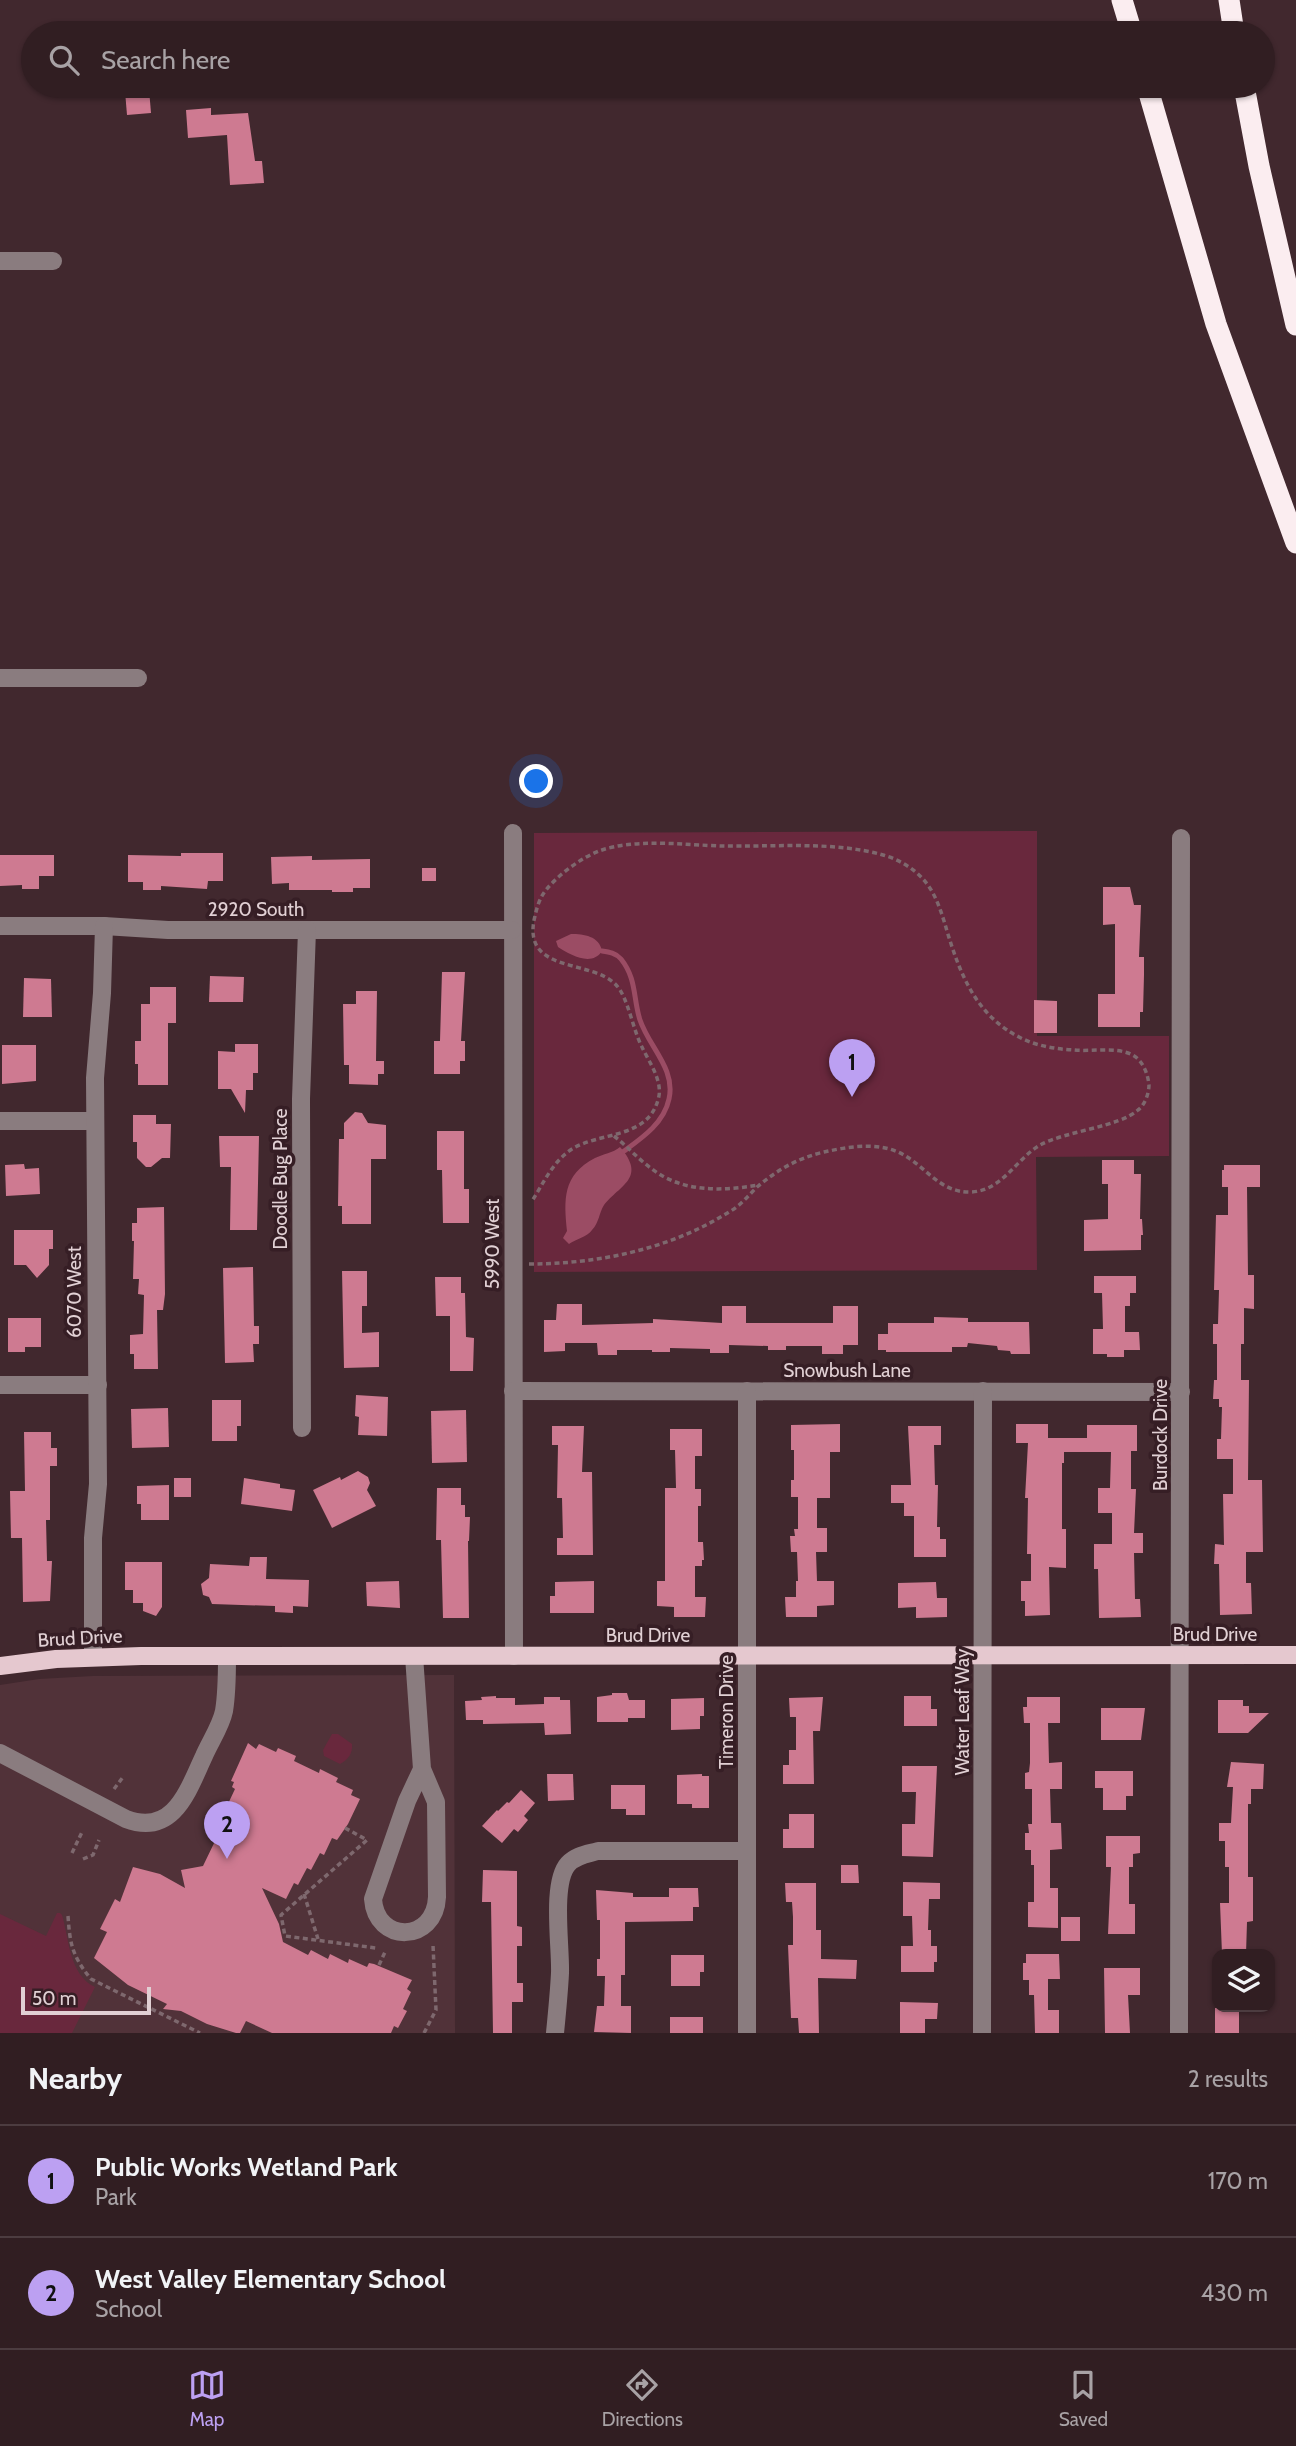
<!DOCTYPE html>
<style>
:root{--surface:#311e22;--page:#3d2b2f;--text:#f1f3f6;--muted:#a8a2a5;--line:#4c3c40;--accent:#bca0f2}
body{margin:0;font-family:Cabin,sans-serif;background:var(--page);color:var(--text)}
.controls{position:absolute;right:21px;bottom:21px;display:grid;overflow:hidden;border-radius:14px;box-shadow:0 2px 5px #0004}
.controls button{width:63px;height:63px;display:grid;place-items:center;padding:0;border:0;border-bottom:2px solid var(--line);background:var(--surface);color:var(--text);font:35px sans-serif}
.scale{position:absolute;left:21px;bottom:18px;width:130px;box-sizing:border-box;padding-left:7px;border:4px solid #e1d0d4;border-top:0;font-size:19px;line-height:24px;white-space:nowrap;color:#e1d0d4;-webkit-text-stroke:5px #361e25;paint-order:stroke}
.you{position:absolute;left:537px;top:782px;width:24px;height:24px;margin:-18px;border:5px solid #fff;border-radius:50%;background:#1a73e8;box-shadow:0 0 0 10px #1a73e833}
.badge{display:grid;place-items:center;width:46px;height:46px;border-radius:50%;background:var(--accent);color:#111;font-size:23px;font-weight:700}
.pin{position:absolute;translate:-50% -58px;filter:drop-shadow(0 2px 4px #0008)}
.pin::after{content:'';position:absolute;top:37px;width:24px;height:21px;background:inherit;clip-path:polygon(0 0,100% 0,50% 100%)}
.list{margin:0;padding:0;list-style:none}
h2{display:flex;justify-content:space-between;align-items:center;height:91px;margin:0;padding:0 28px;font-size:30px}
h2 small{font-size:23px;font-weight:400;color:var(--muted)}
.list li{display:grid;grid-template-columns:46px 1fr auto;gap:21px;align-items:center;box-sizing:border-box;height:112px;padding:0 28px;border-top:2px solid var(--line)}
.list b{display:block;font-size:26px;white-space:nowrap}
.list p{margin:0;font-size:23px;white-space:nowrap;color:var(--muted)}
.list em{font-size:23px;font-style:normal;color:var(--muted)}
.icon{flex:none;width:38px;height:38px;fill:none;stroke:currentColor;stroke-width:2;stroke-linecap:round;stroke-linejoin:round}
.map{position:relative;flex:none;width:1296px;height:2033px;overflow:hidden}
.search{position:absolute;background:var(--surface);box-shadow:0 2px 5px #0004;left:21px;right:21px;top:21px;height:77px;display:flex;align-items:center;gap:18px;box-sizing:border-box;padding:0 24px;border-radius:38px;color:var(--muted);font-size:26px}
.sheet{height:315px;background:var(--surface)}
nav{display:flex;justify-content:space-around;align-items:center;box-sizing:border-box;height:98px;border-top:2px solid var(--line);background:var(--surface);font-size:19px;color:var(--muted)}
nav a{display:grid;justify-items:center;gap:4px}
nav .on{color:var(--accent)}
.map>svg:first-child{display:block}
</style>
<div class="map">
<svg width="1296" height="2033" viewBox="0 0 1296 2033">
<rect width="100%" height="100%" fill="#41282e"/>
<!-- built -->
<polygon fill="#513239" points="454,1675 455,2033 0,2033 0,1685 39,1679 93,1676"/>
<!-- green -->
<g fill="#69283d">
<polygon points="1037,831 1037,1036 1169,1036 1169,1156 1036,1157 1037,1270 534,1272 534,833"/>
<path d="M 332,1734 L 338,1734 L 352,1744 C 353,1753 348,1760 340,1764 L 324,1756 L 323,1750 Z"/>
<path d="M 57,1913 L 60,1913 L 62,1915 C 69,1938 69,1975 95,1987 L 72,2033 L 0,2033 L 0,1914 L 46,1936 Z"/>
</g>
<!-- water -->
<g fill="#9b4c64">
<path d="M 571,934 C 584,934 599,936 602,951 C 592,967 570,955 558,947 L 556,941 Z"/>
<path d="M 620,1147 C 647,1178 620,1185 604,1205 C 599,1213 599,1223 592,1230 C 587,1237 576,1239 569,1244 L 563,1238 L 567,1231 C 564,1200 562,1175 595,1158 C 603,1154 613,1153 620,1147 Z"/>
</g>
<g fill="none" stroke-linecap="round" stroke-linejoin="round">
<!-- stream -->
<path stroke="#9b4c64" stroke-width="5" d="M 602,951 C 609,952 616,953 621,959 C 637,979 633,999 640,1020 C 649,1047 676,1069 669,1099 C 664,1123 642,1138 624,1151"/>
</g>
<!-- building -->
<g fill="#ce7a91">
<polygon points="149,89 151,113 127,115 125,91"/>
<polygon points="211,108 211,115 248,113 255,161 262,161 264,183 230,185 227,135 188,138 186,110"/>
<polygon points="181,853 223,853 223,881 208,881 207,889 161,886 161,890 143,890 143,882 128,882 128,855 181,856"/>
<polygon points="0,855 54,855 54,876 39,876 39,889 22,889 22,885 0,886"/>
<polygon points="312,856 312,860 370,859 370,888 353,888 353,892 332,892 332,890 289,890 289,883 272,884 271,857"/>
<rect x="422" y="868" width="14" height="13"/>
<polygon points="1103,887 1130,887 1134,905 1141,905 1139,957 1144,957 1144,975 1143,1012 1140,1012 1140,1027 1098,1027 1098,994 1115,994 1115,924 1103,925"/>
<polygon points="442,972 465,972 461,1041 465,1041 465,1061 460,1061 460,1074 434,1074 434,1041 440,1041"/>
<polygon points="210,976 244,977 243,1002 209,1002"/>
<polygon points="24,978 51,979 52,1017 23,1017"/>
<polygon points="150,987 176,987 176,1023 168,1023 168,1085 138,1085 138,1064 135,1064 135,1041 141,1041 141,1004 150,1004"/>
<polygon points="356,991 377,991 376,1061 384,1061 384,1074 378,1074 378,1085 349,1084 349,1065 344,1065 343,1004 356,1004"/>
<polygon points="1034,1000 1057,1001 1057,1033 1034,1033"/>
<polygon points="235,1044 258,1044 258,1073 253,1073 253,1090 246,1090 245,1113 231,1089 218,1089 218,1051 235,1052"/>
<polygon points="2,1045 36,1045 36,1081 2,1084"/>
<polygon points="355,1112 362,1113 368,1123 386,1125 386,1159 371,1159 371,1224 342,1224 342,1206 338,1206 339,1139 344,1139 344,1123"/>
<polygon points="133,1115 156,1115 156,1124 171,1124 170,1158 162,1158 151,1167 146,1167 137,1158 137,1142 133,1142"/>
<polygon points="437,1131 464,1131 464,1189 469,1189 469,1223 443,1223 442,1170 437,1170"/>
<polygon points="219,1136 259,1136 257,1230 230,1230 231,1167 220,1167"/>
<polygon points="1102,1160 1134,1160 1134,1174 1141,1174 1140,1219 1142,1219 1143,1235 1141,1235 1141,1250 1084,1251 1084,1220 1108,1219 1108,1184 1102,1184"/>
<polygon points="24,1164 25,1169 39,1168 40,1194 6,1196 5,1165"/>
<polygon points="1224,1165 1260,1165 1260,1187 1247,1187 1248,1275 1254,1275 1254,1309 1244,1308 1244,1344 1241,1344 1241,1380 1249,1380 1248,1480 1262,1480 1263,1552 1246,1552 1246,1583 1251,1583 1252,1614 1220,1615 1219,1564 1214,1564 1215,1544 1224,1545 1223,1494 1233,1494 1233,1459 1217,1459 1217,1439 1221,1439 1222,1407 1219,1407 1219,1399 1213,1399 1214,1380 1217,1380 1217,1344 1213,1344 1213,1324 1218,1324 1219,1290 1214,1290 1216,1215 1228,1215 1228,1187 1222,1187 1222,1170 1224,1170"/>
<polygon points="164,1207 165,1294 163,1310 157,1310 158,1369 134,1369 134,1354 130,1354 130,1335 143,1334 144,1295 138,1294 139,1279 133,1279 134,1241 132,1241 132,1223 137,1223 137,1208"/>
<polygon points="14,1230 53,1230 53,1249 49,1249 49,1265 37,1278 26,1265 14,1265"/>
<polygon points="253,1267 254,1326 259,1326 259,1344 253,1344 254,1362 225,1363 223,1268"/>
<polygon points="342,1271 367,1271 367,1306 362,1306 362,1333 379,1332 379,1367 344,1368"/>
<polygon points="1094,1276 1136,1276 1136,1293 1130,1293 1130,1306 1125,1306 1125,1332 1139,1332 1140,1350 1124,1350 1124,1357 1107,1357 1107,1354 1093,1354 1093,1329 1103,1329 1102,1293 1094,1293"/>
<polygon points="435,1277 461,1277 461,1293 465,1293 466,1337 474,1338 473,1371 450,1371 450,1316 436,1316"/>
<polygon points="557,1304 582,1304 582,1325 653,1323 653,1319 722,1323 722,1306 746,1306 746,1323 833,1323 833,1306 858,1306 858,1345 843,1345 843,1354 822,1354 822,1346 786,1346 786,1350 768,1350 768,1346 729,1345 729,1353 710,1353 710,1349 670,1348 670,1352 652,1352 652,1350 617,1350 617,1355 598,1355 597,1343 565,1343 565,1351 544,1352 544,1320 556,1320"/>
<polygon points="934,1317 968,1318 968,1322 1029,1322 1030,1354 1011,1354 1010,1351 998,1350 997,1346 968,1343 967,1347 952,1347 952,1352 886,1352 886,1350 878,1350 878,1334 888,1334 888,1323 934,1323"/>
<polygon points="8,1318 41,1318 41,1347 25,1347 25,1352 8,1352"/>
<polygon points="356,1395 388,1397 387,1436 358,1435 359,1417 355,1416"/>
<polygon points="212,1400 241,1400 241,1426 237,1426 237,1441 212,1441"/>
<polygon points="168,1408 169,1447 132,1448 131,1409"/>
<polygon points="466,1410 467,1462 432,1463 431,1411"/>
<polygon points="840,1424 840,1452 830,1452 830,1498 817,1498 817,1528 827,1528 827,1552 816,1552 817,1581 834,1581 834,1605 817,1606 817,1617 786,1617 785,1597 796,1597 796,1581 798,1581 797,1552 791,1552 790,1536 795,1536 794,1529 798,1529 798,1497 791,1497 791,1480 794,1480 794,1450 791,1450 791,1425"/>
<polygon points="1016,1424 1048,1424 1048,1438 1087,1438 1087,1425 1137,1425 1137,1451 1131,1451 1131,1489 1136,1489 1134,1533 1143,1533 1143,1553 1134,1553 1135,1599 1140,1599 1141,1617 1099,1618 1098,1569 1094,1569 1094,1544 1112,1544 1112,1513 1098,1513 1098,1488 1110,1488 1111,1452 1064,1452 1064,1463 1062,1463 1062,1529 1066,1529 1066,1568 1049,1567 1050,1615 1025,1616 1025,1601 1021,1601 1021,1581 1031,1581 1031,1554 1027,1554 1028,1498 1025,1498 1028,1443 1016,1443"/>
<polygon points="552,1426 584,1426 582,1472 592,1472 593,1555 557,1555 557,1538 563,1538 562,1498 557,1498 558,1445 552,1445"/>
<polygon points="908,1426 941,1426 941,1445 934,1445 935,1485 938,1485 937,1527 940,1527 940,1539 946,1539 946,1557 914,1557 914,1516 904,1516 904,1503 891,1503 891,1485 911,1485"/>
<polygon points="670,1429 702,1429 702,1456 695,1456 695,1489 701,1489 701,1506 698,1506 698,1542 703,1542 704,1560 702,1560 702,1566 695,1566 695,1597 706,1597 705,1617 674,1617 674,1607 657,1606 657,1581 665,1581 665,1488 676,1488 675,1450 670,1450"/>
<polygon points="24,1432 51,1432 51,1448 57,1448 57,1466 50,1466 50,1520 46,1520 47,1561 52,1561 50,1601 23,1602 22,1538 11,1538 10,1491 25,1491"/>
<polygon points="358,1471 368,1477 370,1483 367,1490 376,1506 332,1528 313,1490 340,1477 341,1480"/>
<rect x="174" y="1478" width="17" height="19"/>
<polygon points="244,1478 280,1484 280,1488 295,1490 292,1511 241,1504"/>
<polygon points="169,1485 169,1520 141,1520 141,1504 137,1504 137,1486"/>
<polygon points="437,1488 461,1488 461,1505 465,1505 465,1517 470,1517 469,1541 468,1541 469,1618 443,1618 441,1540 436,1540"/>
<polygon points="250,1557 267,1557 266,1579 309,1580 308,1607 293,1606 293,1613 275,1612 275,1606 212,1604 209,1597 203,1595 201,1584 209,1578 210,1564 249,1566"/>
<polygon points="125,1562 162,1562 162,1607 156,1616 143,1611 143,1603 133,1603 133,1590 125,1590"/>
<polygon points="399,1581 400,1608 367,1606 366,1582"/>
<polygon points="594,1581 594,1613 550,1613 550,1596 555,1596 555,1582"/>
<polygon points="936,1582 937,1598 947,1598 947,1617 916,1618 916,1607 898,1608 898,1583"/>
<polygon points="612,1693 627,1693 629,1700 645,1700 645,1718 628,1718 628,1722 597,1722 597,1697 612,1695"/>
<polygon points="496,1696 496,1698 515,1698 515,1705 544,1704 544,1697 560,1697 560,1700 570,1700 571,1734 545,1735 544,1723 483,1724 483,1720 466,1720 465,1701 482,1700 481,1697"/>
<polygon points="904,1696 931,1696 931,1709 937,1709 937,1726 904,1726"/>
<polygon points="823,1697 820,1731 813,1731 814,1784 783,1784 783,1765 789,1765 789,1750 796,1750 796,1717 790,1717 789,1698"/>
<polygon points="1027,1697 1060,1697 1060,1723 1048,1723 1049,1763 1062,1762 1062,1789 1050,1789 1051,1823 1061,1823 1062,1849 1050,1850 1050,1888 1058,1888 1058,1928 1028,1927 1028,1902 1034,1902 1034,1865 1031,1865 1031,1850 1025,1850 1025,1833 1029,1833 1028,1824 1032,1824 1032,1789 1025,1789 1025,1773 1029,1772 1030,1763 1030,1723 1024,1723 1023,1707 1027,1707"/>
<polygon points="704,1698 704,1716 700,1716 700,1729 671,1730 671,1699"/>
<polygon points="1218,1700 1243,1700 1243,1706 1249,1706 1249,1713 1269,1713 1248,1733 1218,1733"/>
<polygon points="1101,1708 1145,1708 1141,1740 1101,1740"/>
<polygon points="248,1743 256,1749 259,1744 276,1752 278,1748 296,1756 294,1761 319,1773 320,1769 338,1778 336,1782 353,1790 351,1795 360,1799 348,1824 337,1840 332,1838 324,1855 320,1853 311,1870 307,1868 298,1885 294,1883 286,1899 262,1888 279,1924 283,1942 308,1955 311,1950 328,1959 330,1954 348,1963 349,1959 367,1967 369,1963 374,1964 412,1980 407,1989 411,1992 403,2009 407,2011 398,2028 394,2026 391,2033 272,2033 246,2021 240,2033 236,2033 207,2024 181,2011 163,2009 167,2004 128,1985 94,1958 107,1932 100,1929 115,1899 120,1902 133,1867 160,1874 185,1888 181,1870 203,1866 231,1808 227,1806 235,1789 232,1787 234,1782 231,1781"/>
<polygon points="1231,1762 1264,1764 1263,1789 1251,1789 1251,1804 1248,1804 1248,1877 1253,1877 1253,1921 1247,1922 1246,1954 1222,1954 1220,1903 1229,1903 1229,1867 1225,1867 1225,1841 1219,1841 1219,1823 1231,1823 1233,1787 1227,1787"/>
<polygon points="902,1766 937,1766 933,1857 902,1856 902,1824 915,1824 916,1792 902,1792"/>
<polygon points="1095,1771 1133,1771 1133,1796 1126,1796 1126,1810 1103,1810 1103,1788 1095,1788"/>
<polygon points="547,1774 573,1774 574,1800 548,1801"/>
<polygon points="702,1774 702,1776 709,1776 709,1808 692,1808 692,1804 677,1804 677,1775"/>
<polygon points="611,1785 645,1785 645,1815 626,1815 626,1809 611,1809"/>
<polygon points="521,1790 535,1803 524,1816 528,1820 518,1832 514,1829 502,1843 482,1826 497,1810 498,1811 507,1802 509,1803"/>
<polygon points="789,1814 814,1814 814,1848 783,1848 783,1829 789,1829"/>
<polygon points="1106,1836 1140,1836 1140,1853 1133,1854 1133,1867 1129,1867 1129,1904 1135,1904 1135,1934 1108,1934 1111,1867 1106,1867"/>
<polygon points="841,1865 858,1865 859,1883 841,1883"/>
<polygon points="483,1870 517,1871 517,1926 522,1927 522,1946 517,1946 517,1983 523,1983 523,2002 512,2002 512,2033 493,2033 491,1902 482,1902"/>
<polygon points="903,1882 940,1883 940,1899 929,1899 928,1930 931,1930 931,1946 937,1946 937,1962 934,1962 934,1972 901,1972 901,1946 913,1946 912,1916 903,1916"/>
<polygon points="785,1883 816,1883 816,1930 821,1930 821,1959 857,1960 856,1979 818,1978 819,2033 799,2033 798,2018 791,2018 788,1945 793,1945 793,1917 792,1902 786,1902"/>
<polygon points="669,1888 698,1888 699,1907 693,1907 693,1921 625,1922 625,1975 621,1975 621,2006 631,2006 631,2033 594,2032 597,2006 604,2006 605,1976 597,1976 597,1959 600,1959 600,1920 597,1920 596,1890 633,1893 633,1897 669,1897"/>
<rect x="1061" y="1917" width="19" height="24"/>
<polygon points="1026,1954 1059,1954 1060,1979 1048,1979 1048,2010 1059,2010 1059,2033 1035,2033 1034,1995 1029,1995 1029,1980 1023,1980 1023,1963 1026,1963"/>
<polygon points="671,1955 704,1955 704,1972 700,1972 700,1986 671,1986"/>
<polygon points="1104,1968 1140,1968 1140,1995 1128,1995 1130,2033 1105,2033"/>
<polygon points="900,2002 938,2003 937,2019 925,2019 925,2033 900,2033"/>
<rect x="1215" y="2008" width="24" height="25"/>
<rect x="670" y="2017" width="33" height="16"/>
</g>
<g fill="none" stroke-linecap="round" stroke-linejoin="round">
<!-- path -->
<g stroke="#7e686e" stroke-width="3.5" stroke-dasharray="5 3.5" stroke-linecap="butt">
<path d="M 614,1136 C 627,1146 638,1159 652,1169 C 683,1193 723,1191 759,1185"/>
<path d="M 529,1264 C 599,1264 670,1249 729,1212 C 740,1206 748,1196 757,1187 C 777,1170 798,1158 824,1152 C 847,1147 875,1142 898,1152 C 925,1164 938,1193 971,1192 C 1002,1191 1016,1159 1040,1145 C 1066,1131 1119,1127 1138,1110 C 1145,1105 1149,1093 1149,1085 C 1148,1076 1145,1066 1138,1059 C 1124,1045 1093,1052 1074,1050 C 1055,1049 1036,1046 1019,1037 C 976,1015 960,974 947,931 C 942,914 936,893 923,879 C 913,868 898,859 883,855 C 835,841 773,847 722,846 C 685,845 634,838 599,851 C 581,858 559,874 546,890 C 540,897 537,907 535,916 C 520,975 593,958 617,986 C 628,998 633,1030 642,1047 C 649,1062 664,1082 658,1100 C 647,1139 599,1132 572,1149 C 553,1161 543,1184 532,1201"/>
<polyline points="114,1789 123,1777"/>
<polyline points="345,1828 367,1840 281,1915 285,1936 376,1948"/>
<polyline points="72,1853 82,1832"/>
<polyline points="83,1859 93,1855 99,1840"/>
<polyline points="304,1894 318,1939"/>
<path d="M 68,1916 C 70,1944 72,1956 91,1979 L 200,2033"/>
<polyline points="379,1965 385,1952"/>
<polyline points="424,2033 436,2010 433,1945"/>
</g>
<!-- minor -->
<g stroke="#8a7c7f" stroke-width="18">
<polyline points="0,261 53,261"/>
<polyline points="0,678 138,678"/>
<polyline points="513,833 514,1656"/>
<polyline points="0,926 104,926 168,930 512,930"/>
<polyline points="0,1121 95,1121"/>
<polyline points="0,1385 98,1385"/>
<polyline points="513,1391 1181,1392"/>
<polyline points="302,1428 301,1099 307,930"/>
<path d="M 414,1656 L 422,1769 L 436,1802 L 437,1897 C 435,1943 376,1944 373,1899 L 407,1801 L 422,1769"/>
<polyline points="93,1657 93,1538 98,1484 95,1078 102,993 104,926"/>
<path d="M 0,1753 L 126,1819 C 174,1837 188,1790 204,1756 C 210,1742 221,1726 224,1711 C 227,1693 227,1674 227,1656"/>
<path d="M 555,2033 C 557,2013 559,1993 560,1973 C 561,1947 551,1883 568,1864 C 576,1855 588,1854 598,1851 L 747,1851"/>
<polyline points="747,2033 747,1391"/>
<polyline points="982,2033 983,1391"/>
<polyline points="1179,2033 1181,838"/>
</g>
<!-- major -->
<polyline stroke="#e5c8cf" stroke-width="18" points="0,1666 56,1659 141,1656 1296,1655"/>
<!-- highway -->
<g stroke="#fbedf0" stroke-width="21">
<polyline points="1122,0 1132,33"/>
<polyline points="1229,0 1234,33"/>
<polyline points="1147,86 1216,324 1296,543"/>
<polyline points="1244,86 1259,166 1296,325"/>
</g>
</g>
<g text-anchor="middle" dominant-baseline="central" stroke-width="7" stroke-linejoin="round" paint-order="stroke">
<!-- street labels -->
<g font-size="19" fill="#e1d0d4" stroke="#361e25">
<text x="256" y="909">2920 South</text>
<text transform="translate(280 1179) rotate(-90)">Doodle Bug Place</text>
<text transform="translate(492 1244) rotate(-90)">5990 West</text>
<text transform="translate(74 1292) rotate(-90)">6070 West</text>
<text x="847" y="1370">Snowbush Lane</text>
<text transform="translate(1160 1435) rotate(-90)">Burdock Drive</text>
<text x="1215" y="1634">Brud Drive</text>
<text x="648" y="1635">Brud Drive</text>
<text transform="translate(80 1638) rotate(-3)">Brud Drive</text>
<text transform="translate(726 1712) rotate(-90)">Timeron Drive</text>
<text transform="translate(962 1712) rotate(-90)">Water Leaf Way</text>
</g>
</g>
</svg>
<div class="controls">
<button><svg class="icon" aria-label="layers" viewBox="0 0 24 24"><path d="M12 4l9 5-9 5-9-5zM3 14l9 5 9-5"/></svg></button>
</div>
<div class="scale">50 m</div>
<div class="you"></div>
<div class="pin badge" style="left:852px;top:1097px">1</div>
<div class="pin badge" style="left:227px;top:1859px">2</div>
<div class="search"><svg class="icon" aria-label="search" viewBox="0 0 24 24"><circle cx="10" cy="10" r="6"/><path d="M15 15l6 6"/></svg>Search here</div>
</div>
<section class="sheet">
<h2>Nearby<small>2 results</small></h2>
<ul class="list">
<li><span class="badge">1</span><div><b>Public Works Wetland Park</b><p>Park</p></div><em>170 m</em></li>
<li><span class="badge">2</span><div><b>West Valley Elementary School</b><p>School</p></div><em>430 m</em></li>
</ul>
</section>
<nav>
<a class="on"><svg class="icon" aria-label="map" viewBox="0 0 24 24"><path d="M3 6l6-2 6 2 6-2v14l-6 2-6-2-6 2zM9 4v14M15 6v14"/></svg>Map</a>
<a><svg class="icon" aria-label="directions" viewBox="0 0 24 24"><path d="M12 3l9 9-9 9-9-9zM9 14v-3h6M13 9l2 2-2 2"/></svg>Directions</a>
<a><svg class="icon" aria-label="saved" viewBox="0 0 24 24"><path d="M7 4h10v16l-5-4-5 4z"/></svg>Saved</a>
</nav>
